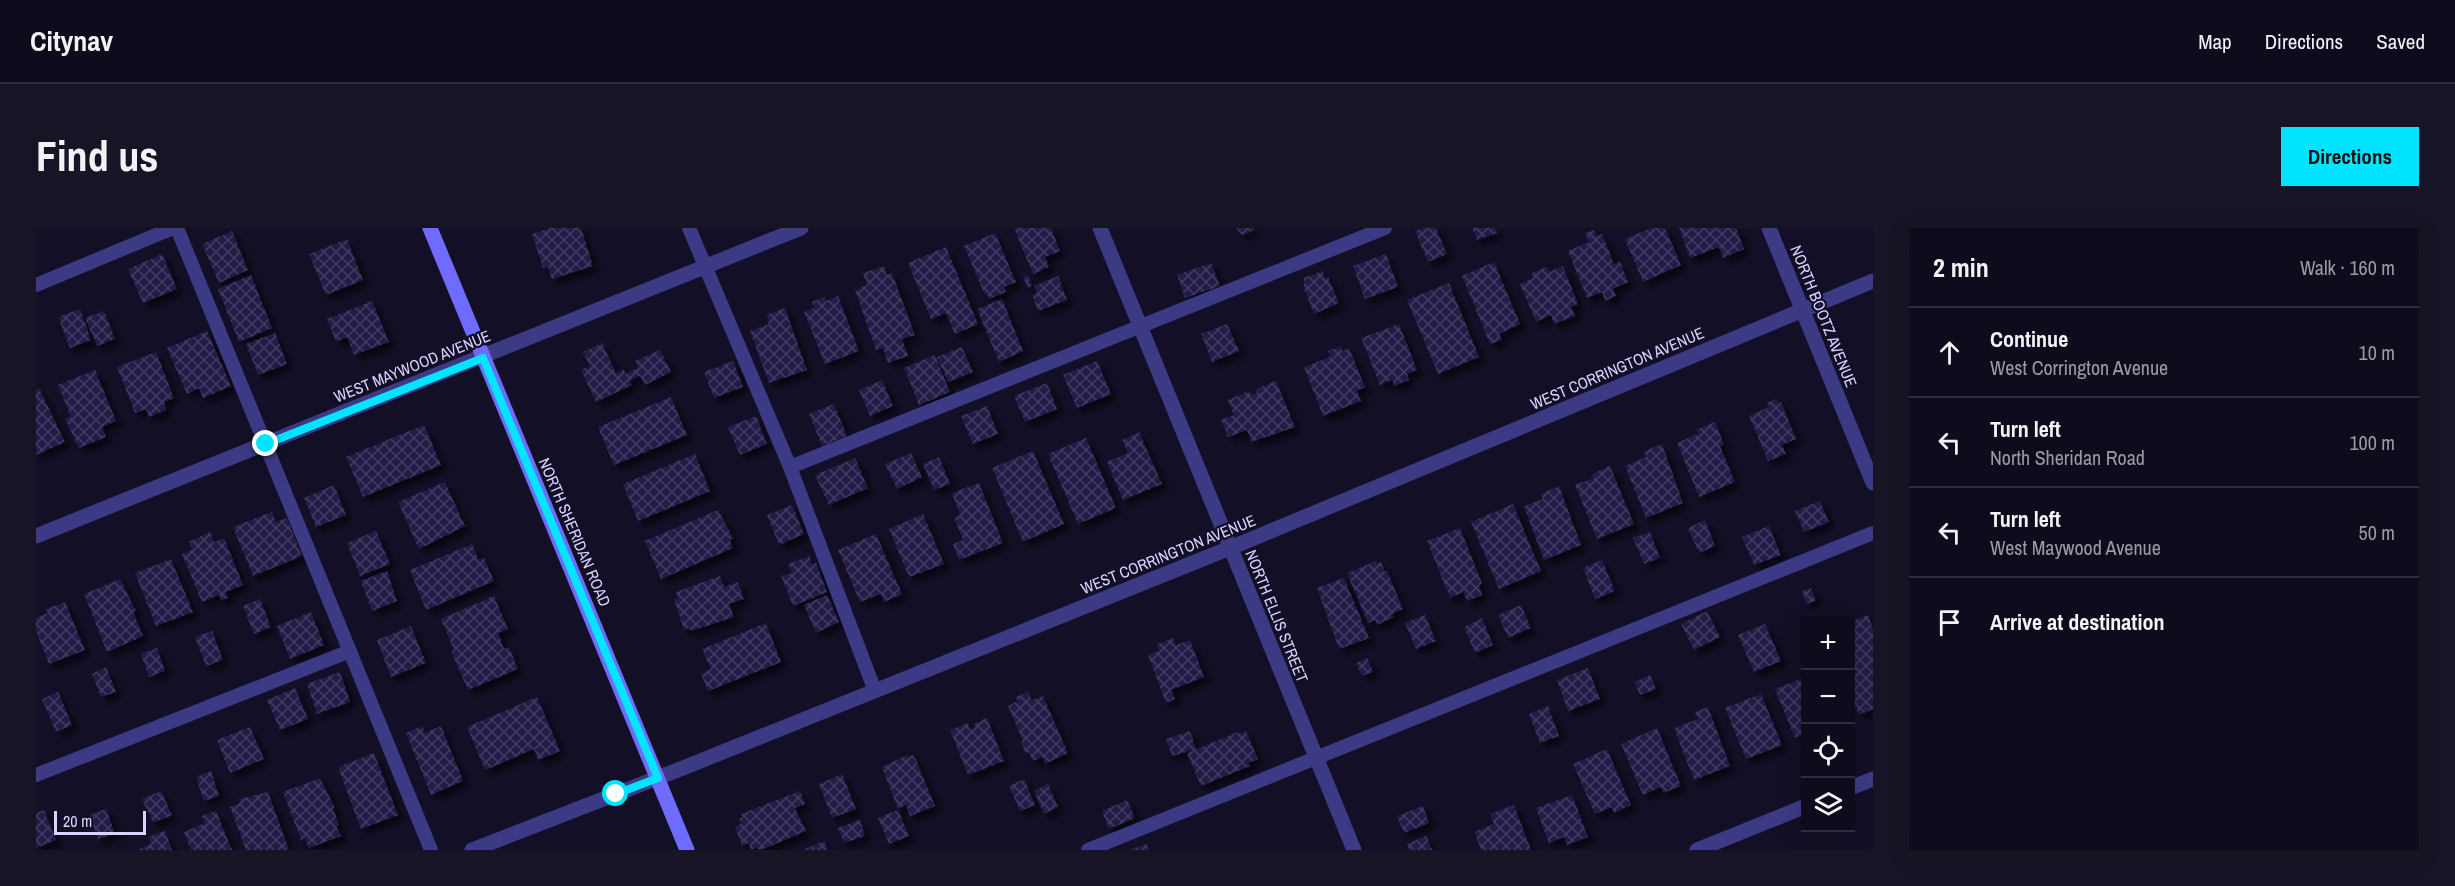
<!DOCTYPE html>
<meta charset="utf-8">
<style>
:root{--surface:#0e0b1c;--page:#171425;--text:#f1f3f6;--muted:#9b9ba3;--line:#2e2b3b;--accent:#00e5ff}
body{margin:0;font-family:"Archivo Narrow",sans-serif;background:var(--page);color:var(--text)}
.controls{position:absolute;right:18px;bottom:18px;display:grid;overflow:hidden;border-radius:0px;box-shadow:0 6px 24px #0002}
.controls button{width:54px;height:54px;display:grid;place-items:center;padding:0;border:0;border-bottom:2px solid var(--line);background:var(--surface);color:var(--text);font:30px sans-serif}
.scale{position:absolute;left:18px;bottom:15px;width:92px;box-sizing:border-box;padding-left:6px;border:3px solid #d9d4ff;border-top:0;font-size:16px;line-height:21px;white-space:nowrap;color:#d9d4ff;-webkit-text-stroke:4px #130f26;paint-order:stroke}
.stop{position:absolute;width:18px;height:18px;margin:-14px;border:4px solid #00e5ff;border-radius:50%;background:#fff}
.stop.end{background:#00e5ff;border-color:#fff;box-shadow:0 2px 6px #0008}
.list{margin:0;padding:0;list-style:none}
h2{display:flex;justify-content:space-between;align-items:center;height:78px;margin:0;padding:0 24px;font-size:26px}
h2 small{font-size:20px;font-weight:400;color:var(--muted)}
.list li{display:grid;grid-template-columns:39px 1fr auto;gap:18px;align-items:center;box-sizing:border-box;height:90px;padding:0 24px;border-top:2px solid var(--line)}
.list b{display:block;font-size:22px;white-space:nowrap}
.list p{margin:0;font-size:20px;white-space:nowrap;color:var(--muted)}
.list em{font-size:20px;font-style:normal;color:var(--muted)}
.icon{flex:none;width:33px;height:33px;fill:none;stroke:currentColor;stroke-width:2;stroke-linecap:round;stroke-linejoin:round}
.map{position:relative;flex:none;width:1837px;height:622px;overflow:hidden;border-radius:0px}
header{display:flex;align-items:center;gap:36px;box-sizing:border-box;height:84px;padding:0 30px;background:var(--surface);border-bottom:2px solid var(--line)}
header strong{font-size:28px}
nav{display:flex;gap:33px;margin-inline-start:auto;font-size:21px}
.intro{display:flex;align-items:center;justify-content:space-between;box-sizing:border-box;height:144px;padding:0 36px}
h1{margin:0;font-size:42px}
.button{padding:15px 27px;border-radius:0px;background:var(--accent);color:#111;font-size:21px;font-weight:700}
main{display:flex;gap:36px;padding:0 36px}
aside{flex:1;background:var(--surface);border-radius:0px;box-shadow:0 6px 24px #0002}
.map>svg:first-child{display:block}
</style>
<header>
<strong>Citynav</strong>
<nav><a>Map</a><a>Directions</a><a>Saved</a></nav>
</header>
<div class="intro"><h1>Find us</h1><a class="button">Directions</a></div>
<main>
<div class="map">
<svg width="1837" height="622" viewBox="0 0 1837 622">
<defs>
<pattern id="building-cross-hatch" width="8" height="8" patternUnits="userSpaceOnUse" patternTransform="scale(1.5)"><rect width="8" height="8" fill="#241b47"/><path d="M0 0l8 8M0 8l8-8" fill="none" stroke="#433b63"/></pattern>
<filter id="shadow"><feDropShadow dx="5.5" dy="5.5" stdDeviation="3" flood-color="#0009"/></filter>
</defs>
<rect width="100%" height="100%" fill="#130f26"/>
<!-- building -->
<g fill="url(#building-cross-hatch)" filter="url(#shadow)">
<polygon points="514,0 545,0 557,38 516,51 512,39 507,40 496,6"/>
<polygon points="978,0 1015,0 1024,23 1009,29 1013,39 997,46"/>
<polygon points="1200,0 1218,0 1219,2 1206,7"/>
<polygon points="1387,0 1400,0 1411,26 1392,34 1379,3"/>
<polygon points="1436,0 1459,0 1461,5 1441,12"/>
<polygon points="1615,0 1629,0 1645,37 1607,54 1589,11"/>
<polygon points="1643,0 1700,0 1708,21 1687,30 1683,19 1654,30"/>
<polygon points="1558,2 1561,8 1566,6 1578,36 1584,34 1592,54 1577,61 1580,68 1569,73 1566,64 1551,70 1532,23 1553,14 1549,5"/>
<polygon points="196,3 212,42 183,55 166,16"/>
<polygon points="959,5 980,54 968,59 970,64 953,71 951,66 949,67 928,18"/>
<polygon points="311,11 327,52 290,67 273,26"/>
<polygon points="910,19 942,96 919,106 910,85 895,91 872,35"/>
<polygon points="126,26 141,61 107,75 92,41"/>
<polygon points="1350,26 1362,59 1329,71 1317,38"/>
<polygon points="1458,34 1484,96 1463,106 1466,112 1454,116 1426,48"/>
<polygon points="1175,35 1184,58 1149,70 1141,47"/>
<polygon points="848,38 851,47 856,45 879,107 866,111 872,128 852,135 847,120 840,122 819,62 831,57 827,45"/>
<polygon points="1527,38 1542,76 1535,79 1539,88 1518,96 1515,87 1500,94 1484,56 1497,50 1496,45 1511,39 1513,44"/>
<polygon points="1286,43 1289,50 1292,49 1303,75 1278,86 1268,60 1268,50"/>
<polygon points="215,47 236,100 203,114 182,61"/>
<polygon points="992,47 996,58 992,60 987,49"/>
<polygon points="1022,48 1031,72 1002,83 996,67 1001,65 998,58"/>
<polygon points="1413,55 1443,129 1402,146 1371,72"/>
<polygon points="802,68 823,123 789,136 768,84 778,80 776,74 789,69 790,73"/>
<polygon points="966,71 987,123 963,134 941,81"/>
<polygon points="336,73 353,114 318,127 311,109 300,114 291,91"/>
<polygon points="749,80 771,142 733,155 714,103 733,96 730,87"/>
<polygon points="44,81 55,112 34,120 22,89"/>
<polygon points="68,83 79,111 61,118 49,90"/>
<polygon points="1191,96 1203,123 1176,134 1165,106"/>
<polygon points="1363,96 1381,142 1371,146 1373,152 1358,158 1356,152 1344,157 1325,110"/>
<polygon points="171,103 195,158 167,170 163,160 151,166 131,120"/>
<polygon points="239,105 251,136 222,147 210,116"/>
<polygon points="566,115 580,145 588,142 589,146 602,140 599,133 624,122 635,144 609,157 604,148 594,152 596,157 560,174 545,142 554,138 547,124"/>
<polygon points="1305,118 1306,123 1313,120 1329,159 1321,163 1325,173 1287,188 1268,139 1294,129 1292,123"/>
<polygon points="926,119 937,144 912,154 901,129"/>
<polygon points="120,124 138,170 128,174 130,182 113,189 110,181 99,185 81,139"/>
<polygon points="899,127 914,164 883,177 868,140"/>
<polygon points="697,133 707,159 678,170 668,144"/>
<polygon points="1061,133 1075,166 1041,180 1027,147"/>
<polygon points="59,142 80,193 66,199 70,209 43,220 29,191 35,189 22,157"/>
<polygon points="846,152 857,178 834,188 823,162"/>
<polygon points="1240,153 1259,199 1216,214 1211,202 1192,209 1185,192 1198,187 1192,172 1213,163 1215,167 1221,165 1220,161"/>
<polygon points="1011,155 1021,181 989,194 978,168"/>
<polygon points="3,160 29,214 0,227 0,161"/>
<polygon points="635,169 651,207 578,237 562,199"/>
<polygon points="1740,171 1742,176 1745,174 1760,211 1746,217 1750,226 1732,233 1713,188 1733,179 1731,175"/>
<polygon points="798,176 811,208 786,218 773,186"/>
<polygon points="951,178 962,206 937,216 925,188"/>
<polygon points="720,188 731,216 704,227 692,199"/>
<polygon points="1679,194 1688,217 1684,218 1699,254 1663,269 1641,215 1662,206 1660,202"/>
<polygon points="388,197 405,237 327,269 310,229"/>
<polygon points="1103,204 1126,256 1087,272 1071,234 1092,225 1086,212"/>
<polygon points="1050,210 1080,280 1042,296 1012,226"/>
<polygon points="1626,216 1647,275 1610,290 1589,238 1610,229 1608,223"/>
<polygon points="997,223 1028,296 987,314 956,240"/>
<polygon points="875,225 886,249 861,261 849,236"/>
<polygon points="659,226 674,263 602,293 587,256"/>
<polygon points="903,229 914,256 898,262 887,236"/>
<polygon points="819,230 832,260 793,277 779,247"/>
<polygon points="1574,238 1598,296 1561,311 1539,257 1558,250 1556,246"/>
<polygon points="409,254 429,298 383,321 362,274"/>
<polygon points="943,255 967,315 923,332 917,316 927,312 918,289 924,287 916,265"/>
<polygon points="298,257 310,287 280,299 268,270"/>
<polygon points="1523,258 1545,317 1508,332 1488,278 1507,271 1505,266"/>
<polygon points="1784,273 1793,294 1768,304 1759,283"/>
<polygon points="1477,276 1505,343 1463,361 1435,294"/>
<polygon points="756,277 768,306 743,317 731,287"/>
<polygon points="682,282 697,310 694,312 697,320 625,351 609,313"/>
<polygon points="236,284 240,294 251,290 266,328 217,348 197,299"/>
<polygon points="887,286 908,336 873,349 853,301"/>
<polygon points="1669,292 1679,318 1663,325 1652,300"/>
<polygon points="1733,298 1745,327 1718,337 1706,309"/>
<polygon points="1424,300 1446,355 1443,357 1446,367 1431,373 1427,364 1414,370 1391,313"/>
<polygon points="340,303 354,336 324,348 311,315"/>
<polygon points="174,304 178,314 188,310 207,357 190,364 192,370 185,373 183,367 166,374 146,326 156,322 153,314"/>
<polygon points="1614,304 1624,330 1608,336 1597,310"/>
<polygon points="840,306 866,366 848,374 845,366 824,374 802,322"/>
<polygon points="436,316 443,332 448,330 458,353 390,382 374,342"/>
<polygon points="773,328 776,336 780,335 791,364 757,378 745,348 756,345 752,336"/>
<polygon points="135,331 157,384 120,398 99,345"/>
<polygon points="1566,332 1579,363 1559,371 1547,340"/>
<polygon points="1340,333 1341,336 1345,334 1349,344 1351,343 1367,381 1356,386 1358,389 1341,397 1339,392 1332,395 1311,345"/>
<polygon points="351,343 361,373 336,383 325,353"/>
<polygon points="684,348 688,359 702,354 708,371 693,376 698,389 655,403 654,400 648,402 638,371 642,370 640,364"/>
<polygon points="1308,350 1333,410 1303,421 1281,360"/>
<polygon points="84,351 100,383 97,384 107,408 71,424 48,366"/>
<polygon points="1775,360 1780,373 1770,376 1766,363"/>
<polygon points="791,367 803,394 780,405 768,377"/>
<polygon points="458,368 472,401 462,405 468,421 473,419 482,441 432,462 415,423 418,422 405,391"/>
<polygon points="224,371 235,399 218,406 207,378"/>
<polygon points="29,374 49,422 13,436 0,403 0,390 12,385 10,381"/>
<polygon points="1485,377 1495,400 1472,410 1462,387"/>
<polygon points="1671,383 1684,409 1658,422 1645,396"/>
<polygon points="275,384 288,417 254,431 241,398"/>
<polygon points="1389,387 1400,413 1380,421 1369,395"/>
<polygon points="1832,387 1837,401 1837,481 1823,487 1814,467 1814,410 1819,408 1814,394"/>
<polygon points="1446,390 1457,417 1439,425 1428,399"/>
<polygon points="730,395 745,434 672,463 665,446 675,441 666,421"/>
<polygon points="1729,396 1745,433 1718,444 1702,407"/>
<polygon points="375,398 390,435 355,449 341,412"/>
<polygon points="176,403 187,432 170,438 159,409"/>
<polygon points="1137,410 1140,417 1154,412 1168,449 1135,462 1139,471 1130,475 1112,427 1123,423 1121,416"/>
<polygon points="121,420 129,443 113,449 105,426"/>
<polygon points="1331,430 1337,444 1326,448 1320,435"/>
<polygon points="70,439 80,464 65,469 56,446"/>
<polygon points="1552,440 1564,471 1532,483 1521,452"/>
<polygon points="304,444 314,474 281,486 271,456"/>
<polygon points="1614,447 1620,461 1604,467 1598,454"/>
<polygon points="1770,449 1770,506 1759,510 1739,461"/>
<polygon points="259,460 272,491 244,502 231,472"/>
<polygon points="22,464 36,497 20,504 6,471"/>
<polygon points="992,464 996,472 1007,468 1032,525 1009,536 1007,529 997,533 993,524 990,526 985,514 987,513 972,478 982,473 980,469"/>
<polygon points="1725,466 1746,517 1710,531 1689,480"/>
<polygon points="501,469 524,523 502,532 498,521 449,542 431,499"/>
<polygon points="1512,478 1523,508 1504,515 1493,486"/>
<polygon points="1672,479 1694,538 1658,552 1638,500 1662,491 1659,484"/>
<polygon points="951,490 968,533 932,547 914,502 932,495 934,502 939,499 938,496"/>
<polygon points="386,498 389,505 405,498 427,553 395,567 370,505"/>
<polygon points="214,499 228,531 194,545 181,512"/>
<polygon points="1621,500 1645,558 1627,565 1625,559 1607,567 1585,516"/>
<polygon points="1154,503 1160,521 1136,528 1130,511"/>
<polygon points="1210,503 1222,531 1212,535 1214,538 1165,558 1151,525 1202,504 1203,506"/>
<polygon points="1571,521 1595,577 1578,585 1576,579 1559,586 1537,536"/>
<polygon points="338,525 362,587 325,601 302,539"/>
<polygon points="871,527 872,529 877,527 880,532 899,578 874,588 870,577 862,581 846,539"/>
<polygon points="175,543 183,568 168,573 160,549"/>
<polygon points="806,546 820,581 796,590 783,556"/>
<polygon points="284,550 299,580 297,580 303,597 300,598 305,608 273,620 269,611 265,612 247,564"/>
<polygon points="988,551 999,577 984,583 973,558"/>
<polygon points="1012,556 1022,579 1008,586 998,563"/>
<polygon points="125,563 136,587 117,595 106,571"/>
<polygon points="764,563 769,576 759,580 770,603 725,622 719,620 715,622 713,615 706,618 699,599 705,596 703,591 707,589 705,586"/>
<polygon points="232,564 253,622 210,622 194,579 204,575 203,571"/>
<polygon points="1536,567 1552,609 1531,617 1528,609 1513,615 1500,580"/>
<polygon points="1091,572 1099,590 1073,601 1066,583"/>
<polygon points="1478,577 1495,622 1445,622 1438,604 1458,596 1454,586"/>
<polygon points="1387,578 1393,595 1368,605 1361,588"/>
<polygon points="70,581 79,606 62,611 53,587"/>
<polygon points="8,582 20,612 0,620 0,585"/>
<polygon points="862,582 873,608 853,616 842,590"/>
<polygon points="180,583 196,622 155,622 148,604 169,595 166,588"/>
<polygon points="824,592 829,608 808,615 802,600"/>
<polygon points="129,603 136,622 101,622 115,616 112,609"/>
<polygon points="1390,608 1396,622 1373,622 1371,616"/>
<polygon points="788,613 792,622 767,622"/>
<polygon points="1110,616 1113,622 1093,622"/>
</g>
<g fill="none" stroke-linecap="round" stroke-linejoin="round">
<!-- lane -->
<g stroke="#3d3a85" stroke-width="14">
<polyline points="141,0 395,622"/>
<polyline points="653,0 754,239 839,463"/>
<polyline points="0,57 137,0"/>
<polyline points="754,239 1349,0"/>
<polyline points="0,547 314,423"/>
<polyline points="1052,622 1837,305"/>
</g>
<!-- street -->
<g stroke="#3d3a85" stroke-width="15">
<polyline points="1064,0 1318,622"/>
<polyline points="1733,0 1837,255"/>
<polyline points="0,308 765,0"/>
<polyline points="1814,560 1837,551"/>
<polyline points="436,622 642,542 1194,320 1837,53"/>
<polyline points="1661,622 1770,578"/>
</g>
<!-- secondary -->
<polyline stroke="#6f6bff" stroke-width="15" points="394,0 651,622"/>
</g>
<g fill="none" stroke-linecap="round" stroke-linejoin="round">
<!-- route -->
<polyline stroke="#00e5ff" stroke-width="8" points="230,216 447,130 622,550 580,566"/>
</g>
<g text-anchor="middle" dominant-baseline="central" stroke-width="4.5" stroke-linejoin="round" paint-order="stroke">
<!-- street labels -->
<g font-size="16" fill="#d9d4ff" stroke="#130f26">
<text transform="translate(1788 88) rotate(68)">NORTH BOOTZ AVENUE</text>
<text transform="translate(376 138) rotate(-22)">WEST MAYWOOD AVENUE</text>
<text transform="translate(1581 140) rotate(-23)">WEST CORRINGTON AVENUE</text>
<text transform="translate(539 304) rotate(67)">NORTH SHERIDAN ROAD</text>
<text transform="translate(1132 326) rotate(-22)">WEST CORRINGTON AVENUE</text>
<text transform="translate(1241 388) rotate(68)">NORTH ELLIS STREET</text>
</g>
</g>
</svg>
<div class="controls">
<button>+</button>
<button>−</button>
<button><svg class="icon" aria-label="locate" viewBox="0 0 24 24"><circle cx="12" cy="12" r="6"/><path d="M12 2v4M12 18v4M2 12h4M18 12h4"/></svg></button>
<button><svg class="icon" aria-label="layers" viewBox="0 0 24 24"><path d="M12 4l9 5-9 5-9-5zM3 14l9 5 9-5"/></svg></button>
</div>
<div class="scale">20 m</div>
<div class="stop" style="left:580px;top:566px"></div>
<div class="stop end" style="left:230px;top:216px"></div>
</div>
<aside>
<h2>2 min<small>Walk · 160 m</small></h2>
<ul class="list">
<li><svg class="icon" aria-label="ahead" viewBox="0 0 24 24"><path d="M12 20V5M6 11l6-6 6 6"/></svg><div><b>Continue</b><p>West Corrington Avenue</p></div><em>10 m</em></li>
<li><svg class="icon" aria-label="left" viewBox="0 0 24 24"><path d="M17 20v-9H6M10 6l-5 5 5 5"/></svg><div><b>Turn left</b><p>North Sheridan Road</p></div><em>100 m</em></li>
<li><svg class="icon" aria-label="left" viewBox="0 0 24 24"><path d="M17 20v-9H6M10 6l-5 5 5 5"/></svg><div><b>Turn left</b><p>West Maywood Avenue</p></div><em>50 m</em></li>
<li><svg class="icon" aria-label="arrive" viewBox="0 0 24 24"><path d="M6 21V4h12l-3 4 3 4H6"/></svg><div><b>Arrive at destination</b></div></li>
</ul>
</aside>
</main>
